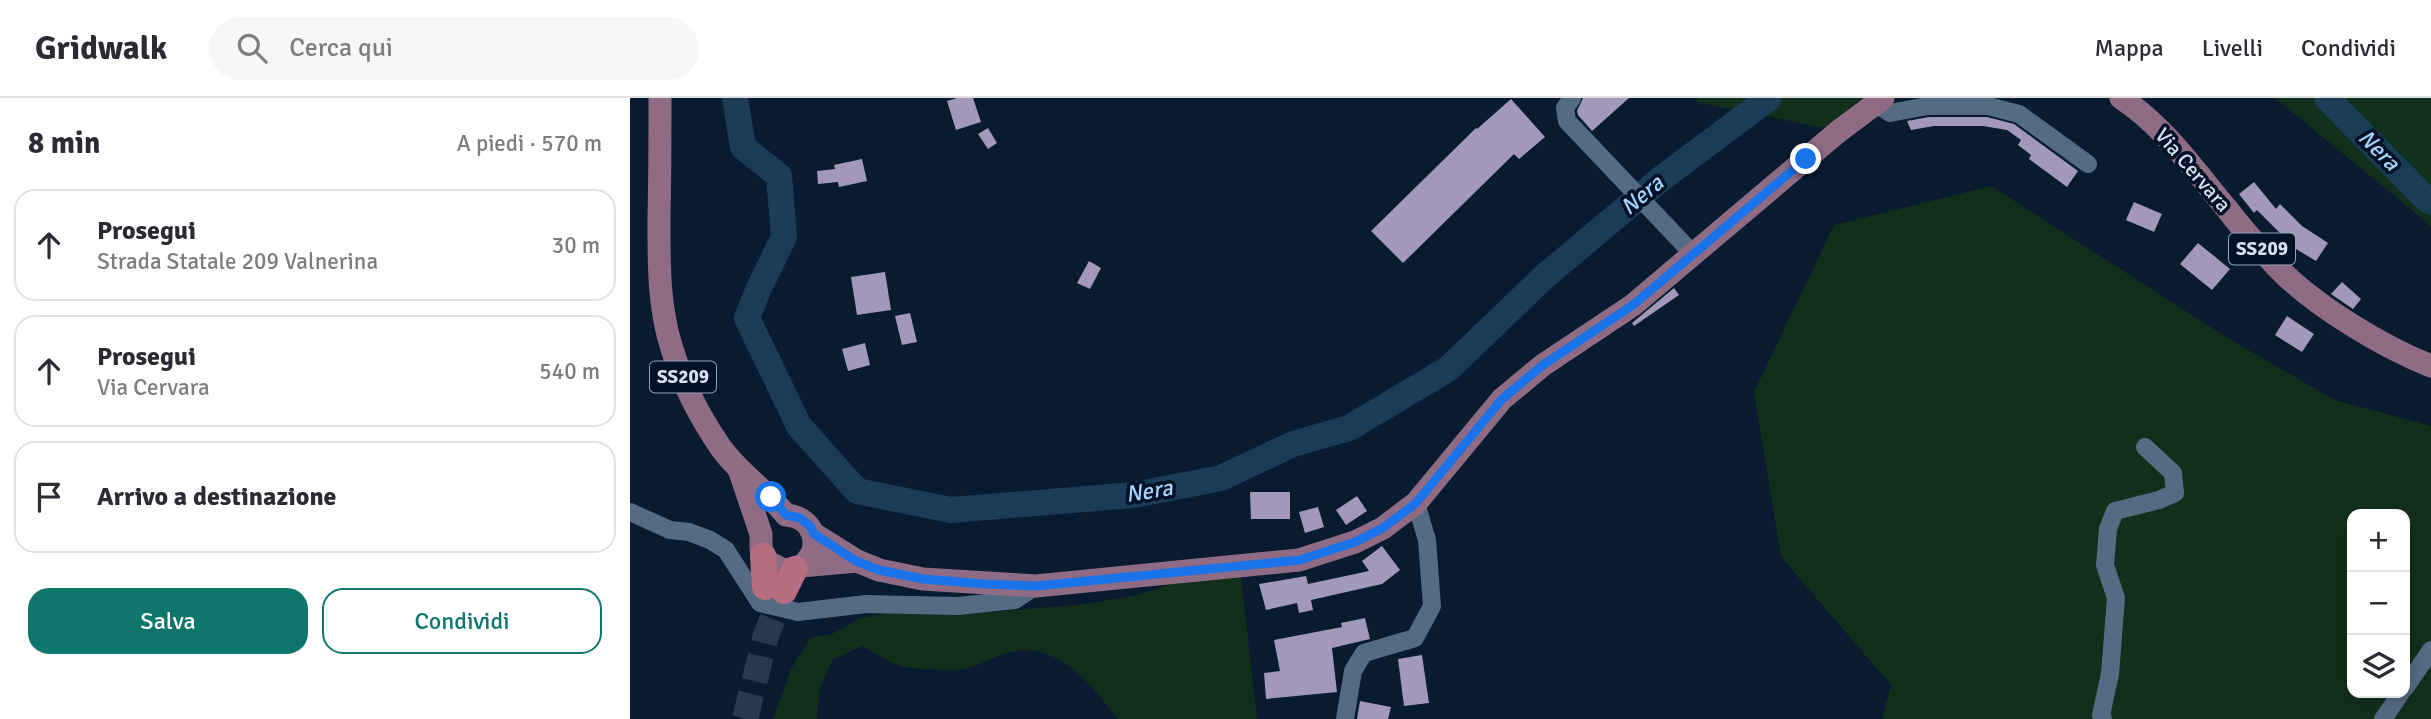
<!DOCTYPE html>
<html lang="it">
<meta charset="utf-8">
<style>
:root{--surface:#fff;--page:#f7f7f7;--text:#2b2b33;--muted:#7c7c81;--line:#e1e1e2;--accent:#0f766e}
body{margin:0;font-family:Signika,sans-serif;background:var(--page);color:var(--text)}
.controls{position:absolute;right:21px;bottom:21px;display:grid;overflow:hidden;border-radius:14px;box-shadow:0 4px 18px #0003}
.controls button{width:63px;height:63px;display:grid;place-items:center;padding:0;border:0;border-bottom:2px solid var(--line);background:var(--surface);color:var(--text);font:35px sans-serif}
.stop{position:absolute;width:21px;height:21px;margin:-16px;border:5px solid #1a73e8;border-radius:50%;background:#fff}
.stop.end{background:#1a73e8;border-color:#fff;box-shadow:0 2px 7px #0008}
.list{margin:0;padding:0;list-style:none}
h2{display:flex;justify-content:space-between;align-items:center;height:91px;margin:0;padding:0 28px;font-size:30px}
h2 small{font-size:23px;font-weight:400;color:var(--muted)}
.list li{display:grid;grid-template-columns:46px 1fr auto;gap:21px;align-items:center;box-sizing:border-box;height:112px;margin:0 14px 14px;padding:0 14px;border:2px solid var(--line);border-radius:21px}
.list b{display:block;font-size:26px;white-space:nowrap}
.list p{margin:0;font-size:23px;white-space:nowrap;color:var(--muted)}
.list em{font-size:23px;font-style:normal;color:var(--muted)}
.actions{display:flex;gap:14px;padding:21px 28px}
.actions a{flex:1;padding:16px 0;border:2px solid var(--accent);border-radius:21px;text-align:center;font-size:24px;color:var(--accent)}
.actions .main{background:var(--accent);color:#fff}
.icon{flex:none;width:38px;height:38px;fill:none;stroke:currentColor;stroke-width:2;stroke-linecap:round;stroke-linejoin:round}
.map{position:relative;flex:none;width:1801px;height:621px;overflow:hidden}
header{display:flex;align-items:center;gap:42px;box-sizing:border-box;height:98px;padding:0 35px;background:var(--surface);border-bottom:2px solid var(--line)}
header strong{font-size:33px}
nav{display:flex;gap:38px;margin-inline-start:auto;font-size:24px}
.search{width:490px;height:63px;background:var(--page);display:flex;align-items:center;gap:18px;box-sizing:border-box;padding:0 24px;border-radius:38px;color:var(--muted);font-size:26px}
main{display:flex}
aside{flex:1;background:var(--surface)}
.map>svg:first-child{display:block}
</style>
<header>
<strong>Gridwalk</strong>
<div class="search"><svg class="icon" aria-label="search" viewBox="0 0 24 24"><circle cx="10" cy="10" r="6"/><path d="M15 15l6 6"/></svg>Cerca qui</div>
<nav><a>Mappa</a><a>Livelli</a><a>Condividi</a></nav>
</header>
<main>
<aside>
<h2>8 min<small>A piedi · 570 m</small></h2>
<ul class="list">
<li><svg class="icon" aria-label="ahead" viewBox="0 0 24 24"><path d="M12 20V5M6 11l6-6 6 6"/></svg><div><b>Prosegui</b><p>Strada Statale 209 Valnerina</p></div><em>30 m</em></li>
<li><svg class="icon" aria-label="ahead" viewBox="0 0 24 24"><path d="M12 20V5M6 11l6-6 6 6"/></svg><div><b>Prosegui</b><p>Via Cervara</p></div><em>540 m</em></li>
<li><svg class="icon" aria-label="arrive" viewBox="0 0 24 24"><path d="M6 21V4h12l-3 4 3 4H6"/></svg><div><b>Arrivo a destinazione</b></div></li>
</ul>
<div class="actions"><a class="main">Salva</a><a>Condividi</a></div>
</aside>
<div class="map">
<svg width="1801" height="621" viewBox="0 0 1801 621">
<rect width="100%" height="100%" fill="#081b30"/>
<!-- green -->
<g fill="#122f1c" fill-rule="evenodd">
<polygon points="1069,0 1232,0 1195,30 1066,4"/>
<polygon points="1645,0 1801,0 1801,129 1784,114"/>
<path d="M 1361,88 L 1601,242 L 1705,302 L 1801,328 L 1801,621 L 1252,621 L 1261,587 L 1151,459 L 1124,294 L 1204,127 ZM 1722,416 L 1775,416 L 1775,595 L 1722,595 Z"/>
<path d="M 611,479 L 627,621 L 487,621 C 463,587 428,543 380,554 C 365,557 350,568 335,571 C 324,573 280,571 270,568 C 257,564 244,554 232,548 L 203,562 L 190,589 L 187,621 L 143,621 L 161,571 L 181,539 L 200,537 L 230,520 L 272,513 L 337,516 L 456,506 L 509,497 L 556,481 Z"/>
</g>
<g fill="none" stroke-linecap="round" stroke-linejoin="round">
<!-- river -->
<g stroke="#1a3c56" stroke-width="26">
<polyline points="105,0 113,49 149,78 154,139 129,190 117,220 169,328 227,393 321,412 504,397 591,380 663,346 719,330 818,271 915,178 1032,80 1139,0"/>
<polyline points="1697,0 1794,99 1801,104"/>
</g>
</g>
<!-- building -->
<g fill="#a299ba">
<polygon points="327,0 343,0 351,24 326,32 317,3"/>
<polygon points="953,0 999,0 962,33 948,17 947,13"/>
<polygon points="881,1 915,39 889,61 884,56 773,165 741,133 846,30 847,31"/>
<polygon points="1299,19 1357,19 1384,26 1448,73 1437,89 1399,61 1401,57 1388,47 1391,42 1377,32 1353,28 1304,28 1281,32 1277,23"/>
<polygon points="358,30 367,45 358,51 348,36"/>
<polygon points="232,61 237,83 209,89 208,84 188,86 187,73 205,71 204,67"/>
<polygon points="1624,84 1646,111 1650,106 1672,128 1698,145 1686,163 1666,151 1627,112 1624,115 1609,96"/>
<polygon points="1504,104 1532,116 1524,134 1496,122"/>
<polygon points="1568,145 1600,171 1582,192 1550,166"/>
<polygon points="459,163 471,170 460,191 447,185"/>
<polygon points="255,174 261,212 227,217 221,179"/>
<polygon points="1712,184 1731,201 1723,211 1701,196"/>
<polygon points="1044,190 1049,197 1004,228 1002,225"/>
<polygon points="280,215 287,244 272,247 265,218"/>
<polygon points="1657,218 1684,236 1672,254 1645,237"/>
<polygon points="235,245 240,267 218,273 212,251"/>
<polygon points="620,394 660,394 660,421 621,421"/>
<polygon points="727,398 737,413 716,427 706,412"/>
<polygon points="688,409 694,429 675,435 669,414"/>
<polygon points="752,448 770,472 752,486 681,502 683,512 669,515 667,505 636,512 629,486 676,478 678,486 739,473 732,463"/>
<polygon points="735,520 740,541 702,550 707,594 636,601 634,575 650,573 644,542 712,529 711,525"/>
<polygon points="792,557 799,605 774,608 768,561"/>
<polygon points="730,603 761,609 758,621 727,621"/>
</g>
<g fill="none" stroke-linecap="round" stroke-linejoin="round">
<!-- highway-tunnel -->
<polyline stroke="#27394d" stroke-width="26" stroke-dasharray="26 13" stroke-linecap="butt" points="115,621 136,537 154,493"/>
<!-- minor -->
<g stroke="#546b84" stroke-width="18">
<polyline points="942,0 935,10 937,23 1064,157"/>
<polyline points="1245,5 1260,15 1298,8 1358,8 1389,16 1458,66"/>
<polyline points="0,414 40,432 59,434 80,442 96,452 130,505 168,514 236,506 328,508 385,502 406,488"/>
<polyline points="1775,590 1801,552"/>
<polyline points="715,621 723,573 734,555 785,540 802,508 797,442 786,405"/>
<polyline points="1473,621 1471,617 1480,576 1486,500 1475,467 1478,431 1485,413 1529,402 1545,395 1543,375 1515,349"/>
<polyline points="1753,621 1771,595"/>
</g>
<!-- major -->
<g stroke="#8f6c83" stroke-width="23">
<path d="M 30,0 C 30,39 30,79 29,118 C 29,163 28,208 42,251 C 52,284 70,319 89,347 C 107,374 136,392 156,417 C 185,419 194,451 171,468"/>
<path d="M 1491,0 C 1535,29 1564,72 1597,111 C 1613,132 1631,152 1649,171 C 1685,208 1753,249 1801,268"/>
<polyline points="110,374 131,436 131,451 138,464 151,471 158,472 171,468 227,463"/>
<polyline points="184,436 227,463 249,472 293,481 406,488 669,462 725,444 753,430 786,405 872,301 913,267 1003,207 1209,33 1253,0"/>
</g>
<!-- highway -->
<g stroke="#b76d82" stroke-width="26">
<polyline points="133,458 135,489"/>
<polyline points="154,493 165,471"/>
</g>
</g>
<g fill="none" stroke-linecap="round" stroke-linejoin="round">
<!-- route -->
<polyline stroke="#1a73e8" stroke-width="9" points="141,399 156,417 170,420 181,429 184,436 226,463 249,472 293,481 355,486 406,488 670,462 725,444 753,430 786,405 872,301 913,267 1003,207 1176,61"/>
</g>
<g text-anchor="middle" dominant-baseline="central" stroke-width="7" stroke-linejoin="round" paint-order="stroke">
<!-- shield labels -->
<g fill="#021226" stroke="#95a2b3" stroke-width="2">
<rect x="1599" y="135.5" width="66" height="31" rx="5"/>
<rect x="20" y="263.5" width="66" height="31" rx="5"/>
</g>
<g font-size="19" font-weight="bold" fill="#d4e0ef">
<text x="1632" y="151">SS209</text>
<text x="53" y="279">SS209</text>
</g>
<!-- street labels -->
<g font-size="21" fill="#d4e0ef" stroke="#021226">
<text transform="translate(1563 72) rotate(49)">Via Cervara</text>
</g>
<!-- water labels -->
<g font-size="23" font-style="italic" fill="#a7d4fb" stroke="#021226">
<text transform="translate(1749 52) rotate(45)">Nera</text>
<text transform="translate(1012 97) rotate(-40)">Nera</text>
<text transform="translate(519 393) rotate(-9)">Nera</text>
</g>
</g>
</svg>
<div class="controls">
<button>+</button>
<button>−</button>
<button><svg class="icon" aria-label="layers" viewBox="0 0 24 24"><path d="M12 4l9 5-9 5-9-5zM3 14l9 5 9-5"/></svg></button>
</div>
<div class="stop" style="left:141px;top:399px"></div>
<div class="stop end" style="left:1176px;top:61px"></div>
</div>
</main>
